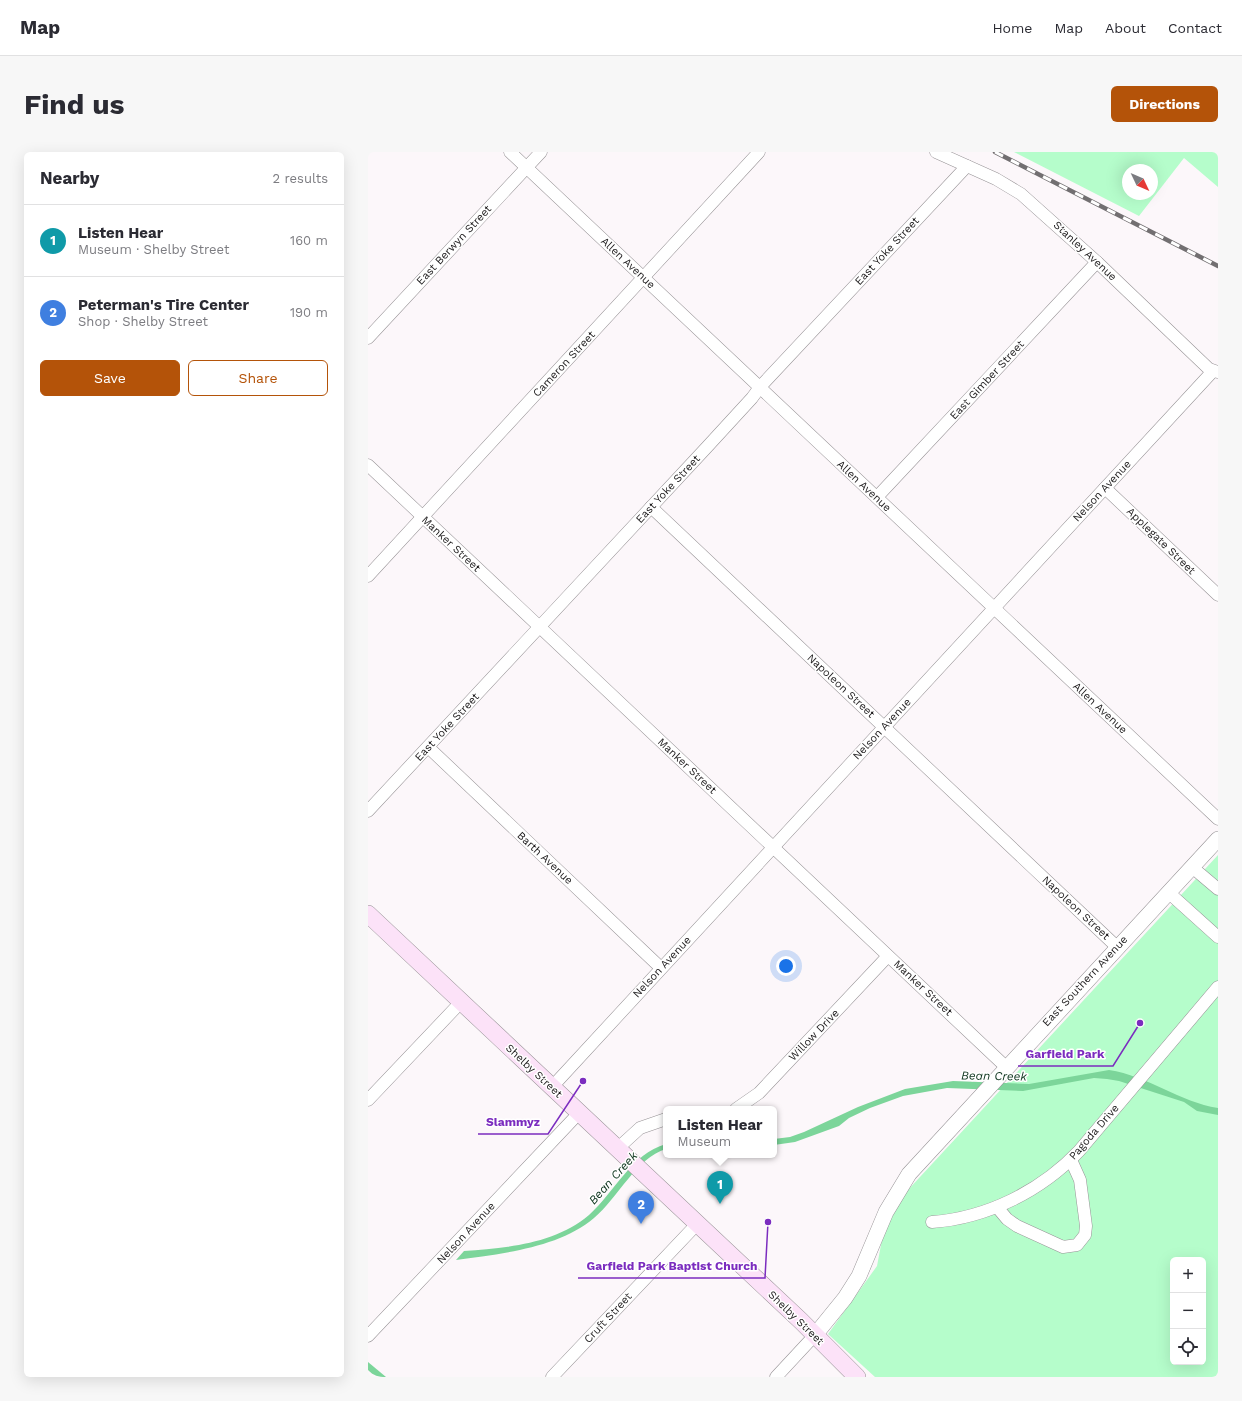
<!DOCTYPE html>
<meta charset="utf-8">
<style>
:root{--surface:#fff;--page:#f7f7f7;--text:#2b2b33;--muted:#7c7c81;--line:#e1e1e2;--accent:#b45309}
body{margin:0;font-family:"Work Sans",sans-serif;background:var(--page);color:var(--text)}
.controls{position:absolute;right:12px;bottom:12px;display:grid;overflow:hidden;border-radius:6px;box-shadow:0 4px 16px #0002}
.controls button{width:36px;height:36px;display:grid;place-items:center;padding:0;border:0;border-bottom:1px solid var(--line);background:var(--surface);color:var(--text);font:20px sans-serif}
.compass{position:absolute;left:754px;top:12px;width:36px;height:36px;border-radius:50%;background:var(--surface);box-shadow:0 4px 16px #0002;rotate:134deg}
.you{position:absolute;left:418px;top:814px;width:14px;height:14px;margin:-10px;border:3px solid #fff;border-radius:50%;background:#1a73e8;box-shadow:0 0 0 6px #1a73e833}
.badge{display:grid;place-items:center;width:26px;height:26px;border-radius:50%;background:var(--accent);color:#fff;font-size:13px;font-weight:700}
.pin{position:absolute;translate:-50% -33px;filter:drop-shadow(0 1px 2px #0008)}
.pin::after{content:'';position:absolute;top:21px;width:14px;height:12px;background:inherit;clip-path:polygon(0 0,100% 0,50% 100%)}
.popup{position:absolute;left:295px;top:954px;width:114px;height:52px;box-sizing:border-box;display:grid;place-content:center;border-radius:6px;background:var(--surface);filter:drop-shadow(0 1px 3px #0005);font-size:13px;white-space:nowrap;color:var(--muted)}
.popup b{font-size:15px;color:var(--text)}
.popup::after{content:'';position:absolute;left:50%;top:100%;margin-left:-8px;border:8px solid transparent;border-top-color:var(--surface)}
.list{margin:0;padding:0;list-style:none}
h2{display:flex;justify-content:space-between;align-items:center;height:52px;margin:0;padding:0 16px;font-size:17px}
h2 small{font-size:13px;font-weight:400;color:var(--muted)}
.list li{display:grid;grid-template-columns:26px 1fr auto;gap:12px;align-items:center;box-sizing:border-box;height:72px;padding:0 16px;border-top:1px solid var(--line)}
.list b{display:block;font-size:15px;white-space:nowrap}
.list p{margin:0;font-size:13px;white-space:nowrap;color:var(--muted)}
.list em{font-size:13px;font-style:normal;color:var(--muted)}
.actions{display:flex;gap:8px;padding:12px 16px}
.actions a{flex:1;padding:9px 0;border:1px solid var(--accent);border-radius:6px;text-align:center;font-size:14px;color:var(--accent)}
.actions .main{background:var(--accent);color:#fff}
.icon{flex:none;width:22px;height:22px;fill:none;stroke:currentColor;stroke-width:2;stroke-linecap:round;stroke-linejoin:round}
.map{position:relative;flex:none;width:850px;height:1225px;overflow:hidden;border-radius:6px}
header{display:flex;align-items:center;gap:24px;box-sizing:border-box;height:56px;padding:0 20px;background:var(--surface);border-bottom:1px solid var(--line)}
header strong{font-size:19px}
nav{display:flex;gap:22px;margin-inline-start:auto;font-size:14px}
.intro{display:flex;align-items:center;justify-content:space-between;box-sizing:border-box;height:96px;padding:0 24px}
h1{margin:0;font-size:28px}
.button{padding:10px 18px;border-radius:6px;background:var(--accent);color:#fff;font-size:14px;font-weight:700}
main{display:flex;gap:24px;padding:0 24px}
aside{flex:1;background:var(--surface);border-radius:6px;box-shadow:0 4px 16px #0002}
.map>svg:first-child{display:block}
</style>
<header>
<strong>Map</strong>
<nav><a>Home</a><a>Map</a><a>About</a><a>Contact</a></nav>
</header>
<div class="intro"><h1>Find us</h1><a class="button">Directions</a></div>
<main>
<aside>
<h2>Nearby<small>2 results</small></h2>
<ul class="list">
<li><span class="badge" style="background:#0f9aa8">1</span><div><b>Listen Hear</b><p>Museum · Shelby Street</p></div><em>160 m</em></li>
<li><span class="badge" style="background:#3f7fe0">2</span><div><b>Peterman's Tire Center</b><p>Shop · Shelby Street</p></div><em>190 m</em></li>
</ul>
<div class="actions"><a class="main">Save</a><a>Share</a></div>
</aside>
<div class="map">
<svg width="850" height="1225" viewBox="0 0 850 1225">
<rect width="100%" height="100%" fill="#fcf7fa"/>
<!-- green -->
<g fill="#b5fdcb" fill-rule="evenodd">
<path d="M 646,0 L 850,0 L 850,35 L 816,6 L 771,64 ZM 760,18 L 784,18 L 784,42 L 760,42 Z"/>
<path d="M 850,703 L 850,1225 L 507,1225 L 460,1182 L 509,1114 L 516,1077 L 539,1039 ZM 805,1108 L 835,1108 L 835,1210 L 805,1210 Z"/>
</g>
<!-- water -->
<g fill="#7cd59a">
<path d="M 741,918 C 780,924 812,950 850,956 L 850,963 L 829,959 L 816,950 L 751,929 L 739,927 L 726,926 L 655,939 L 579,936 L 535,944 L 502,956 L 481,966 L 471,974 L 427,990 L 406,993 L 406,987 L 422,985 L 436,980 L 490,955 L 537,937 L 585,929 L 661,932 Z"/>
<path d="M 298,992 L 298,997 C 268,1006 250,1046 226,1066 C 191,1096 132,1102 88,1108 L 96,1099 C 138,1096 187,1092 221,1063 C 247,1040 263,1002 298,992 Z"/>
<path d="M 0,1210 L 18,1225 C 10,1225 6,1224 0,1218 Z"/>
</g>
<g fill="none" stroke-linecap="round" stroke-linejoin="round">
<!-- minor casing -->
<g stroke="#969295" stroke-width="13">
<g id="minor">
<polyline points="142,0 850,667"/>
<polyline points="568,0 628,27 653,42 729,110 841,217 850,220"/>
<polyline points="0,186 173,0"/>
<polyline points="0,313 638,915"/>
<polyline points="737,336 850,443"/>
<polyline points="509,345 729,110"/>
<polyline points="283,355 749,795"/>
<polyline points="0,424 391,0"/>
<polyline points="60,595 293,816"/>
<polyline points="0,659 339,295 384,246 392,235 599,14"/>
<polyline points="824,715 850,737"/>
<polyline points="800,740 850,785"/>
<polyline points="184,935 845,219"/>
<polyline points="0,948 93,850"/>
<polyline points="368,957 391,941 520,804"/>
<polyline points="249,997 272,976 298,967"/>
<polyline points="629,1055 639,1067 649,1074 695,1095 709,1093 717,1083 718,1074 712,1028 703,1008"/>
<path d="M 564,1070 C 619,1066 673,1039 711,999 L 850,835"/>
<polyline points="0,1184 211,961"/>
<polyline points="184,1225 329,1072"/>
<polyline points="408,1225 447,1183"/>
</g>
</g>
<!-- tertiary casing -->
<g stroke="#969295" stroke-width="16">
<polyline id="tertiary" points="447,1183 477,1146 491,1124 518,1060 541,1022 850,687"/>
</g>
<!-- secondary casing -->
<g stroke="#969295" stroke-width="18">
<polyline id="secondary" points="0,762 433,1169 489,1225"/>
</g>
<!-- minor -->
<use href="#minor" stroke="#fff" stroke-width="12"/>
<!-- tertiary -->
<use href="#tertiary" stroke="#fff" stroke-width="15"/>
<!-- secondary -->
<use href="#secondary" stroke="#fce2f8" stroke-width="17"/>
<!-- rail casing -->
<g stroke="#726f71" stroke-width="4.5">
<polyline id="rail" points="627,0 850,114"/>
</g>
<!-- rail -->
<use href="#rail" stroke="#fff" stroke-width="3" stroke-dasharray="9" stroke-linecap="butt"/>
</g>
<g text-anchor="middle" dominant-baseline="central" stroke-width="3" stroke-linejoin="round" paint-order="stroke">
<!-- street labels -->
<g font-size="11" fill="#1e1c1d" stroke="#fff">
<text transform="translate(86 93) rotate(-47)">East Berwyn Street</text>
<text transform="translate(519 99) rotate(-47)">East Yoke Street</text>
<text transform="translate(717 99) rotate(43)">Stanley Avenue</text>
<text transform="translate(260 111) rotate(43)">Allen Avenue</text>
<text transform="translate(196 212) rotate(-47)">Cameron Street</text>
<text transform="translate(619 228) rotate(-47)">East Gimber Street</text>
<text transform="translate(496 334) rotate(43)">Allen Avenue</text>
<text transform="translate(300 337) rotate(-47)">East Yoke Street</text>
<text transform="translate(734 339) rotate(-47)">Nelson Avenue</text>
<text transform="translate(793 389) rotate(44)">Applegate Street</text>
<text transform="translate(83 392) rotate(43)">Manker Street</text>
<text transform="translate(473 534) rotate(43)">Napoleon Street</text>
<text transform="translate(732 556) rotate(43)">Allen Avenue</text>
<text transform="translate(79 575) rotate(-47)">East Yoke Street</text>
<text transform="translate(514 577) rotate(-47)">Nelson Avenue</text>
<text transform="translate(319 614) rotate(43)">Manker Street</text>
<text transform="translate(177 706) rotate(43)">Barth Avenue</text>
<text transform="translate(708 756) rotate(43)">Napoleon Street</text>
<text transform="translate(294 815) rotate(-47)">Nelson Avenue</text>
<text transform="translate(717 829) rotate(-47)">East Southern Avenue</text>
<text transform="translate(555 836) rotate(43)">Manker Street</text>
<text transform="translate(446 883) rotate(-46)">Willow Drive</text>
<text transform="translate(166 919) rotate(43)">Shelby Street</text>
<text transform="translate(726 980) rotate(-49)">Pagoda Drive</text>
<text transform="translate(98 1081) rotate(-47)">Nelson Avenue</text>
<text transform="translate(240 1166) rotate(-47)">Cruft Street</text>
<text transform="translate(428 1166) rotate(44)">Shelby Street</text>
</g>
<!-- water labels -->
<g font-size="12" font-style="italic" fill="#0d341d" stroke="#fff">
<text transform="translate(626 924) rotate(1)">Bean Creek</text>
<text transform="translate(245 1026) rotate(-48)">Bean Creek</text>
</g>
</g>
<!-- callouts -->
<path fill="none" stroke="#7b2cbf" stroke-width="1.5" d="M772 871L745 914H650M215 929L180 982H110M400 1070L397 1126H210"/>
<g fill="#7b2cbf" stroke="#fff" stroke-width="1.5">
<circle cx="772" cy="871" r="4"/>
<circle cx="215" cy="929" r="4"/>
<circle cx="400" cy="1070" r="4"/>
</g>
<g font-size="12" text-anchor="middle" font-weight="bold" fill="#7b2cbf" stroke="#fff" stroke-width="3" stroke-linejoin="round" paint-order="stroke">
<text x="697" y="906">Garfield Park</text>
<text x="145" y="974">Slammyz</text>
<text x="304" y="1118">Garfield Park Baptist Church</text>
</g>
</svg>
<div class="controls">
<button>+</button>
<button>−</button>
<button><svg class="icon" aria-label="locate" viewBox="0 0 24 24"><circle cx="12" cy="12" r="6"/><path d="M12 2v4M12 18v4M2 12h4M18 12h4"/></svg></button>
</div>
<svg class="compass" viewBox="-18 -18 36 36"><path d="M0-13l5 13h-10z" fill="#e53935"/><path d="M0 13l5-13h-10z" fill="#7c7c81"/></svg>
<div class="you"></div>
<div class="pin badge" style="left:352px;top:1052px;background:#0f9aa8">1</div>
<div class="popup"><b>Listen Hear</b>Museum</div>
<div class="pin badge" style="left:273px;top:1072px;background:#3f7fe0">2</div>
</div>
</main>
